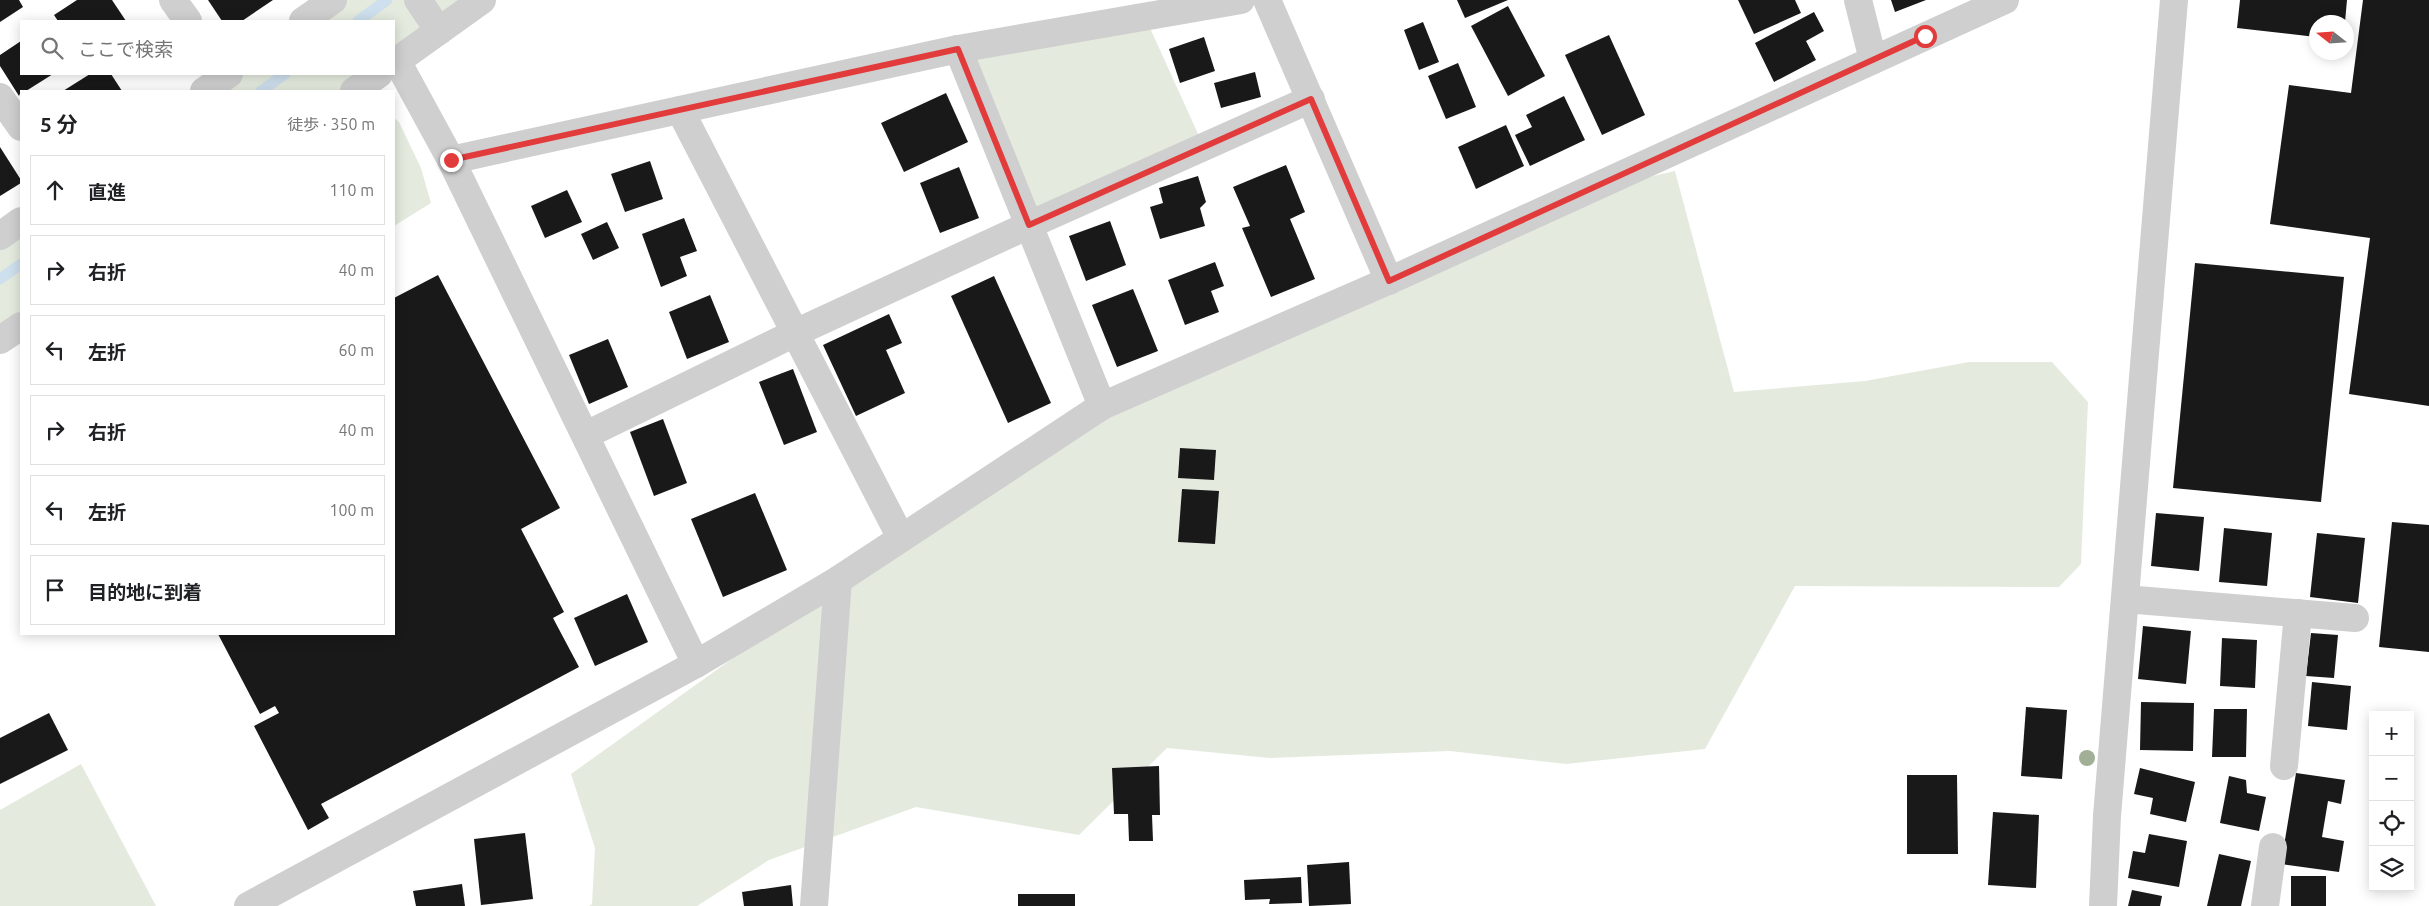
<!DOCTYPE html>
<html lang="ja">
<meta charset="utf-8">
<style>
:root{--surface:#fff;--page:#f2f2f2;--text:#202124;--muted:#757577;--line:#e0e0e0}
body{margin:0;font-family:Ubuntu,"Noto Sans JP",sans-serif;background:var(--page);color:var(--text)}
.controls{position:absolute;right:15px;bottom:15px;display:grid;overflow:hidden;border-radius:0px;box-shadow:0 2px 12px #0003}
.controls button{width:45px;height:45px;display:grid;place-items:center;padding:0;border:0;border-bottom:1px solid var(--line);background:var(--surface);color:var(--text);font:25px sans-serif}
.compass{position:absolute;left:2309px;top:15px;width:45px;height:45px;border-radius:50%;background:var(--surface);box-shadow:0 2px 12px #0003;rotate:287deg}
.stop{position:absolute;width:15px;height:15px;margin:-11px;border:4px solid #e23b3c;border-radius:50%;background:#fff}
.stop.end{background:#e23b3c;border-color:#fff;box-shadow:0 1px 5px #0008}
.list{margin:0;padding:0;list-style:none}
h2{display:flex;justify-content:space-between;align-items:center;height:65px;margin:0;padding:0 20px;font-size:21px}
h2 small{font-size:16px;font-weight:400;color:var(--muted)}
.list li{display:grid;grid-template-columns:32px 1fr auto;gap:15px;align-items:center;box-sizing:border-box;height:70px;margin:0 10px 10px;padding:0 10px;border:1px solid var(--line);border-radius:0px}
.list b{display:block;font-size:19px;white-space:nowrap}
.list em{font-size:16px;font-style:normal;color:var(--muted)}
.icon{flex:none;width:28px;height:28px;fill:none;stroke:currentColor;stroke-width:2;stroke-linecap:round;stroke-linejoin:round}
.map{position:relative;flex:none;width:2429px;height:906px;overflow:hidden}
.search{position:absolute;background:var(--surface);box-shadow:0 2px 12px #0003;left:20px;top:20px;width:375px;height:55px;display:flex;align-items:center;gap:12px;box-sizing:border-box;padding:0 18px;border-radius:0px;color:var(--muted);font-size:19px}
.panel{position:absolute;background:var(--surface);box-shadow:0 2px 12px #0003;left:20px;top:90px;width:375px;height:545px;border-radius:0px}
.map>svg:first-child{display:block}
</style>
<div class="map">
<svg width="2429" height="906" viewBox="0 0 2429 906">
<rect width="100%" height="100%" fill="#fff"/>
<!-- green -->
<g fill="#e4ebde">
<polygon points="333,0 481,0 394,62 394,21 303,21"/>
<polygon points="1145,17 1204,147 1024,213 958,49"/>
<polygon points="229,74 378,74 354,91 204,91"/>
<polygon points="394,118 399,122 421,168 431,203 394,226"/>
<polygon points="1675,171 1734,392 1865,381 1969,362 2052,362 2088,402 2081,564 2059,587 1795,586 1705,749 1566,764 1450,751 1270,758 1167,748 1079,835 916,807 769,860 697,906 589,906 592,904 595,848 571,774 901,538 1102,406 1584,192"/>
<polygon points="21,221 21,326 0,340 0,236"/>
<polygon points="81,764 156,906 0,906 0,810"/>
</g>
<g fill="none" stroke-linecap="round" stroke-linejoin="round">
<!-- stream -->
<g stroke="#cedfed" stroke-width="11">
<polyline points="358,21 387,0"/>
<polyline points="261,91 285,74"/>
<polyline points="0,279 21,264"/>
</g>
</g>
<!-- building -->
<g fill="#191919">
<polygon points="0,0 19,0 23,7 0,22"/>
<polygon points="77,0 112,0 126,21 58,21 54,15"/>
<polygon points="208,0 273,0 242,21 222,21"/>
<polygon points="1457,0 1508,0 1465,18"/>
<polygon points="1738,0 1795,0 1801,13 1754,34"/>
<polygon points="1891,0 1926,0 1895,12"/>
<polygon points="2240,0 2347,0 2345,22 2316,22 2316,37 2237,28"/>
<polygon points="2363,0 2429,0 2429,406 2349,394 2370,238 2270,224 2289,85 2351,93"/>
<polygon points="1508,6 1545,76 1508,96 1471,26"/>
<polygon points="1814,12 1824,31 1806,41 1816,60 1774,82 1755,43"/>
<polygon points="1423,22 1439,62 1419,70 1404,30"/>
<polygon points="1609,35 1645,115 1602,135 1565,55"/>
<polygon points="1204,37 1215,71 1180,83 1169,49"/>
<polygon points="21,41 21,74 53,74 26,91 21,91 19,96 0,66 0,55"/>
<polygon points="1458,63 1476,107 1446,119 1428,76"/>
<polygon points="1255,72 1261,97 1221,108 1214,83"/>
<polygon points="90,74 111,74 122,91 63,91"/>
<polygon points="946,93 968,142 904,172 881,123"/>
<polygon points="1564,96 1585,140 1530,166 1515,135 1532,127 1526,115"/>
<polygon points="1506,125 1524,166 1476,189 1458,147"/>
<polygon points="0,147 21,180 21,183 0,196"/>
<polygon points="650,161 663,199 625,212 611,174"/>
<polygon points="1286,165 1305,212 1290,219 1315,279 1271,297 1242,228 1250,226 1233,187"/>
<polygon points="959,167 979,218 940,233 920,183"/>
<polygon points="1198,176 1206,202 1200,208 1205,226 1160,239 1150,207 1163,203 1159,188"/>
<polygon points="567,190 582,222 545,238 531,206"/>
<polygon points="684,218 697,251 680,257 687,276 661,287 642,234"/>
<polygon points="1110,221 1126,265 1086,281 1069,236"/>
<polygon points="607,222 619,248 593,260 581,234"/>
<polygon points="1215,262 1224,286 1211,291 1219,312 1185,325 1168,280"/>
<polygon points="2195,263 2344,277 2321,502 2173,488"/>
<polygon points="438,275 560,508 521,529 564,612 553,618 579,667 321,804 329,818 308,830 254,726 279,713 275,706 260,714 218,634 394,634 394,298"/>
<polygon points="994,276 1051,403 1008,423 951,296"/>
<polygon points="1133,289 1158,351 1117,367 1092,305"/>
<polygon points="710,295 729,342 687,359 669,312"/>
<polygon points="889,314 902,343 886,350 905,393 856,416 823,345"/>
<polygon points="608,339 628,387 589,404 569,355"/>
<polygon points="793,369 817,432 784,445 759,382"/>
<polygon points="663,419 687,483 654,496 630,432"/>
<polygon points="1180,448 1216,450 1214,480 1178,478"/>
<polygon points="1182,489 1219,491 1215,544 1178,542"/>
<polygon points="755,493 787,570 723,597 691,519"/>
<polygon points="2156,513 2204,517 2199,571 2151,566"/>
<polygon points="2392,522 2429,525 2429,652 2379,647"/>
<polygon points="2224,528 2272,533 2267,586 2219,582"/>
<polygon points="2317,533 2365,538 2358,603 2310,597"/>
<polygon points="627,594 648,642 595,666 574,618"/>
<polygon points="2143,626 2191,631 2186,684 2138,679"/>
<polygon points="2311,633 2338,635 2334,678 2306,676"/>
<polygon points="2222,638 2257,640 2255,688 2220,686"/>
<polygon points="2312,682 2351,686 2347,730 2308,726"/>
<polygon points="2141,702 2194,703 2193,751 2140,750"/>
<polygon points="2026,707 2067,710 2062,779 2021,776"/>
<polygon points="2214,709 2247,709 2246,757 2212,757"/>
<polygon points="49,713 68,750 0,784 0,738"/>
<polygon points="1159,766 1160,815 1152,815 1153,841 1129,841 1128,814 1114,814 1112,768"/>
<polygon points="2140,768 2195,782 2186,822 2150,814 2153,798 2134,794"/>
<polygon points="2296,773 2345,780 2341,804 2328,801 2322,837 2344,841 2339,872 2281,864"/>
<polygon points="1907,775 1957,775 1958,854 1907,854"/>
<polygon points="2229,776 2246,780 2247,793 2266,797 2259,831 2220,823"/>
<polygon points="1993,812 2039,815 2036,888 1988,885"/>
<polygon points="525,833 533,899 481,905 474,839"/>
<polygon points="2149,834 2187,841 2179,887 2128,878 2133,851 2145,853"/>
<polygon points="2219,854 2251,861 2241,906 2207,906"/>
<polygon points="1349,862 1351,904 1309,906 1307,865"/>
<rect x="2291" y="876" width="35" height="30"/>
<polygon points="1301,877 1302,903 1269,904 1270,899 1245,900 1244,880"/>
<polygon points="462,884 465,906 416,906 413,891"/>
<polygon points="791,885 793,906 744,906 742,892"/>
<polygon points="2132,890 2162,896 2160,906 2128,906"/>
<rect x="1018" y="894" width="57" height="12"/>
</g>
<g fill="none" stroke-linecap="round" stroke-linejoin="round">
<!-- minor -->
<g stroke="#cfcfcf" stroke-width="28">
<polyline points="173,0 188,21"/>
<polyline points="418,0 439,31"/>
<polyline points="1267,0 1389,281"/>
<polyline points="1858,0 1873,60"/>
<polyline points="303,21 333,0"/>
<polyline points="958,49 1102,406"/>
<polyline points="397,61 451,160 696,664"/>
<polyline points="204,91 229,74"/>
<polyline points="0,97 21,127"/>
<polyline points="680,110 901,538"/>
<polyline points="0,236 21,221"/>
<polyline points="586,435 795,333 1029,225 1311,99"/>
<polyline points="2125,599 2355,618"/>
<polyline points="2284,766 2298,613"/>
<polyline points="248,906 696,664 838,580 1102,406 1404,274 2005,0"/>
<polyline points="814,906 838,580"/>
<polyline points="2265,906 2273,847"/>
</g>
<!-- tertiary -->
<g stroke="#cfcfcf" stroke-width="28">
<polyline points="394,63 482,0"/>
<polyline points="354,91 379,74"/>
<polyline points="451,160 958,49 1241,0"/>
<polyline points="0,340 21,326"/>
<polyline points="2103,906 2107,816 2174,0"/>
</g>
</g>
<!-- trees -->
<circle fill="#a0af95" cx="2087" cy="758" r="8"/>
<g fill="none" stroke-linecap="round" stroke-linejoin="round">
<!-- route -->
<polyline stroke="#e23b3c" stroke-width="6" points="451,160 958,49 1029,225 1311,99 1389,281 1925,36"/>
</g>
</svg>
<div class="controls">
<button>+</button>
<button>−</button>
<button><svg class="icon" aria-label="locate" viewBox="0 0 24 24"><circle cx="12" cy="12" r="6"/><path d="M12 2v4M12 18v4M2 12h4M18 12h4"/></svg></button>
<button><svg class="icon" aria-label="layers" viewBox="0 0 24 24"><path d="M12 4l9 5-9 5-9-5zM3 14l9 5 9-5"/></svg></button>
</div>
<svg class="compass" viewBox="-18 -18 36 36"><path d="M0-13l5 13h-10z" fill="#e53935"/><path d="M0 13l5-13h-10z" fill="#757577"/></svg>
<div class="stop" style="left:1925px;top:36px"></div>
<div class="stop end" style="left:451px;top:160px"></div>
<div class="search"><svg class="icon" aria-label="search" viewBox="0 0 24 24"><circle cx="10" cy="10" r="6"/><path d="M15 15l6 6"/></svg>ここで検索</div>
<section class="panel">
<h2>5 分<small>徒歩 · 350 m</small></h2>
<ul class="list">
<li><svg class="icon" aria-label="ahead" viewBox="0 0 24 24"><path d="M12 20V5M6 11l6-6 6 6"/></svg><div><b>直進</b></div><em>110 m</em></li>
<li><svg class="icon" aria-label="right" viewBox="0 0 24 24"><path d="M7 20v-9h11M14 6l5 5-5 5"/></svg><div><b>右折</b></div><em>40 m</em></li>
<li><svg class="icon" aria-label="left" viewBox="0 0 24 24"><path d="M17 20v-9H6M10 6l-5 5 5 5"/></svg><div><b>左折</b></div><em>60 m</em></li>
<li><svg class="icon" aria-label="right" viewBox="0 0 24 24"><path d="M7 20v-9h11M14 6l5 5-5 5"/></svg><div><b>右折</b></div><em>40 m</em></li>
<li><svg class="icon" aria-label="left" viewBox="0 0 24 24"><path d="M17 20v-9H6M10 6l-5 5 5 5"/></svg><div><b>左折</b></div><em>100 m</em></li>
<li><svg class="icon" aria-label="arrive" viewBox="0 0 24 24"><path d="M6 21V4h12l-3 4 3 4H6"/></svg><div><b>目的地に到着</b></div></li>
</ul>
</section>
</div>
